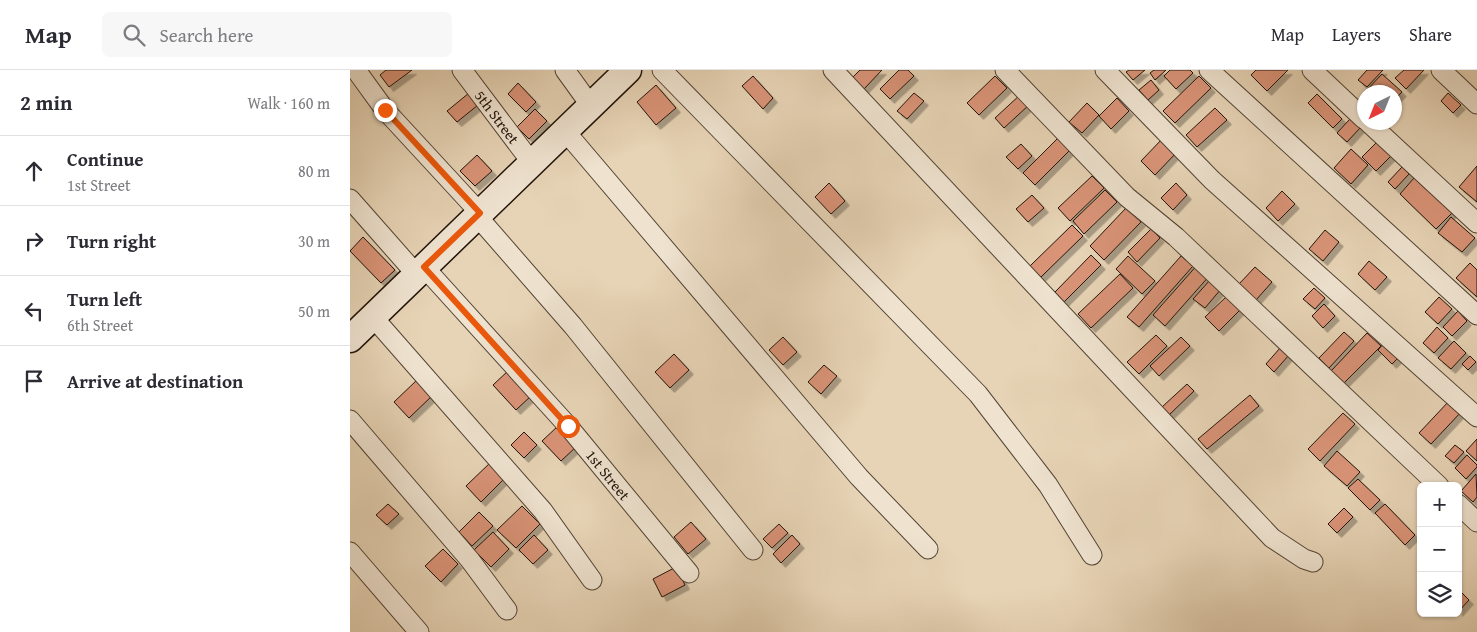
<!DOCTYPE html>
<meta charset="utf-8">
<style>
:root{--surface:#fff;--page:#f7f7f7;--text:#2b2b33;--muted:#7c7c81;--line:#e1e1e2}
body{margin:0;font-family:"Gentium Book Plus",serif;background:var(--page);color:var(--text)}
.controls{position:absolute;right:15px;bottom:15px;display:grid;overflow:hidden;border-radius:8px;box-shadow:0 1px 4px #0004}
.controls button{width:45px;height:45px;display:grid;place-items:center;padding:0;border:0;border-bottom:1px solid var(--line);background:var(--surface);color:var(--text);font:25px sans-serif}
.compass{position:absolute;left:1007px;top:15px;width:45px;height:45px;border-radius:50%;background:var(--surface);box-shadow:0 1px 4px #0004;rotate:223deg}
.stop{position:absolute;width:15px;height:15px;margin:-11px;border:4px solid #ea580c;border-radius:50%;background:#fff}
.stop.end{background:#ea580c;border-color:#fff;box-shadow:0 1px 5px #0008}
.list{margin:0;padding:0;list-style:none}
h2{display:flex;justify-content:space-between;align-items:center;height:65px;margin:0;padding:0 20px;font-size:21px}
h2 small{font-size:16px;font-weight:400;color:var(--muted)}
.list li{display:grid;grid-template-columns:32px 1fr auto;gap:15px;align-items:center;box-sizing:border-box;height:70px;padding:0 20px;border-top:1px solid var(--line)}
.list b{display:block;font-size:19px;white-space:nowrap}
.list p{margin:0;font-size:16px;white-space:nowrap;color:var(--muted)}
.list em{font-size:16px;font-style:normal;color:var(--muted)}
.icon{flex:none;width:28px;height:28px;fill:none;stroke:currentColor;stroke-width:2;stroke-linecap:round;stroke-linejoin:round}
.map{position:relative;flex:none;width:1127px;height:562px;overflow:hidden}
header{display:flex;align-items:center;gap:30px;box-sizing:border-box;height:70px;padding:0 25px;background:var(--surface);border-bottom:1px solid var(--line)}
header strong{font-size:24px}
nav{display:flex;gap:28px;margin-inline-start:auto;font-size:18px}
.search{width:350px;height:45px;background:var(--page);display:flex;align-items:center;gap:12px;box-sizing:border-box;padding:0 18px;border-radius:8px;color:var(--muted);font-size:19px}
main{display:flex}
aside{flex:1;background:var(--surface)}
.map>svg:first-child{display:block}
</style>
<header>
<strong>Map</strong>
<div class="search"><svg class="icon" aria-label="search" viewBox="0 0 24 24"><circle cx="10" cy="10" r="6"/><path d="M15 15l6 6"/></svg>Search here</div>
<nav><a>Map</a><a>Layers</a><a>Share</a></nav>
</header>
<main>
<aside>
<h2>2 min<small>Walk · 160 m</small></h2>
<ul class="list">
<li><svg class="icon" aria-label="ahead" viewBox="0 0 24 24"><path d="M12 20V5M6 11l6-6 6 6"/></svg><div><b>Continue</b><p>1st Street</p></div><em>80 m</em></li>
<li><svg class="icon" aria-label="right" viewBox="0 0 24 24"><path d="M7 20v-9h11M14 6l5 5-5 5"/></svg><div><b>Turn right</b></div><em>30 m</em></li>
<li><svg class="icon" aria-label="left" viewBox="0 0 24 24"><path d="M17 20v-9H6M10 6l-5 5 5 5"/></svg><div><b>Turn left</b><p>6th Street</p></div><em>50 m</em></li>
<li><svg class="icon" aria-label="arrive" viewBox="0 0 24 24"><path d="M6 21V4h12l-3 4 3 4H6"/></svg><div><b>Arrive at destination</b></div></li>
</ul>
</aside>
<div class="map">
<svg width="1127" height="562" viewBox="0 0 1127 562">
<defs>
<filter id="shadow"><feDropShadow dx="4.5" dy="4.5" stdDeviation="0" flood-color="#0004"/></filter>
</defs>
<rect width="100%" height="100%" fill="#e7d4b6"/>
<filter id="stains"><feTurbulence type="fractalNoise" baseFrequency=".004" numOctaves="4"/><feColorMatrix values="0 0 0 0 .2 0 0 0 0 .09 0 0 0 0 .02 0 0 0 .5 -.17"/></filter>
<radialGradient id="worn" r=".72"><stop offset=".6" stop-color="#630" stop-opacity="0"/><stop offset="1" stop-color="#630" stop-opacity=".3"/></radialGradient>
<!-- building -->
<g fill="#da9478" stroke="#201309" filter="url(#shadow)">
<polygon points="36,0 62,0 39,17 30,5"/>
<polygon points="510,0 532,0 514,19 502,8"/>
<polygon points="549,0 558,0 564,6 540,29 530,19"/>
<polygon points="779,0 795,0 783,10 776,2"/>
<polygon points="804,0 816,0 805,10 800,3"/>
<polygon points="820,0 840,0 843,3 826,19 814,6"/>
<polygon points="906,0 938,0 917,21 901,5"/>
<polygon points="1017,0 1033,0 1017,17 1008,10"/>
<polygon points="1054,0 1074,0 1056,19 1045,8"/>
<polygon points="1032,4 1052,22 1044,30 1044,22 1015,22"/>
<polygon points="403,6 423,28 413,39 392,16"/>
<polygon points="645,6 657,18 629,45 617,33"/>
<polygon points="849,6 861,18 825,53 813,41"/>
<polygon points="801,10 809,20 798,30 789,20"/>
<polygon points="168,13 186,32 176,42 158,24"/>
<polygon points="306,15 326,38 306,55 287,32"/>
<polygon points="119,23 128,35 107,52 97,41"/>
<polygon points="564,23 574,31 557,49 547,41"/>
<polygon points="1098,23 1111,35 1103,43 1091,31"/>
<polygon points="671,24 680,34 654,58 645,48"/>
<polygon points="967,24 992,49 983,58 958,33"/>
<polygon points="767,28 779,41 761,59 749,46"/>
<polygon points="737,33 749,45 732,63 719,52"/>
<polygon points="865,38 877,50 847,77 836,65"/>
<polygon points="185,39 197,51 179,69 167,57"/>
<polygon points="1000,49 1010,58 997,72 987,63"/>
<polygon points="711,65 723,77 685,115 673,103"/>
<polygon points="814,67 828,81 805,105 791,91"/>
<polygon points="1030,69 1044,83 1026,101 1012,87"/>
<polygon points="671,74 682,86 668,99 656,87"/>
<polygon points="1001,79 1018,95 1001,114 984,98"/>
<polygon points="127,85 142,101 125,116 110,101"/>
<polygon points="1127,96 1127,132 1109,117"/>
<polygon points="1052,97 1059,104 1045,119 1038,112"/>
<polygon points="742,106 754,118 720,151 708,138"/>
<polygon points="1064,108 1102,143 1086,159 1050,124"/>
<polygon points="479,113 495,131 481,144 465,127"/>
<polygon points="826,113 837,125 823,140 811,128"/>
<polygon points="755,120 767,132 734,164 723,151"/>
<polygon points="932,121 945,134 928,151 916,138"/>
<polygon points="682,125 694,138 678,152 666,139"/>
<polygon points="776,138 791,152 754,190 740,176"/>
<polygon points="1101,147 1125,168 1112,182 1088,163"/>
<polygon points="722,155 733,166 691,207 680,196"/>
<polygon points="801,159 810,168 787,192 778,182"/>
<polygon points="975,160 989,172 973,191 959,179"/>
<polygon points="13,167 45,200 31,213 0,181"/>
<polygon points="741,185 751,195 714,232 705,222"/>
<polygon points="778,186 805,211 792,224 766,199"/>
<polygon points="831,186 843,196 789,257 777,247"/>
<polygon points="1019,191 1037,207 1025,220 1008,204"/>
<polygon points="849,193 861,204 815,256 803,245"/>
<polygon points="1120,193 1127,200 1127,227 1106,208"/>
<polygon points="905,197 922,212 906,230 889,214"/>
<polygon points="770,204 783,218 741,258 728,244"/>
<polygon points="860,210 871,219 855,238 843,229"/>
<polygon points="964,218 975,228 965,239 953,229"/>
<polygon points="876,227 890,240 869,261 855,247"/>
<polygon points="1089,227 1102,239 1088,254 1075,242"/>
<polygon points="974,234 985,246 973,258 962,246"/>
<polygon points="1108,241 1117,251 1102,266 1093,257"/>
<polygon points="1087,257 1098,268 1084,283 1073,273"/>
<polygon points="994,262 1004,271 979,298 969,288"/>
<polygon points="1017,263 1031,276 994,313 981,301"/>
<polygon points="806,265 817,276 789,304 777,292"/>
<polygon points="433,267 447,282 433,295 419,280"/>
<polygon points="831,267 840,276 809,306 800,296"/>
<polygon points="1104,271 1116,283 1101,299 1088,288"/>
<polygon points="1035,272 1050,286 1042,294 1028,280"/>
<polygon points="930,278 939,285 924,302 916,294"/>
<polygon points="324,284 339,300 320,318 305,302"/>
<polygon points="1120,286 1126,292 1118,300 1112,294"/>
<polygon points="474,295 487,306 471,324 458,312"/>
<polygon points="159,300 182,325 166,340 143,315"/>
<polygon points="68,309 84,324 59,348 44,332"/>
<polygon points="837,314 844,321 819,345 812,337"/>
<polygon points="900,325 909,336 857,379 848,369"/>
<polygon points="1100,330 1112,341 1081,374 1069,363"/>
<polygon points="993,343 1005,354 970,391 958,379"/>
<polygon points="208,356 227,376 211,391 192,371"/>
<polygon points="174,362 187,375 174,388 161,375"/>
<polygon points="1127,369 1127,391 1116,381"/>
<polygon points="1105,375 1114,382 1104,393 1095,386"/>
<polygon points="987,381 1010,402 997,416 974,396"/>
<polygon points="1117,385 1127,395 1127,397 1116,409 1105,398"/>
<polygon points="142,391 157,406 131,432 116,416"/>
<polygon points="1126,404 1127,427 1123,432 1111,421"/>
<polygon points="1008,409 1030,430 1020,440 998,418"/>
<polygon points="38,434 49,444 37,455 26,445"/>
<polygon points="1035,434 1065,465 1055,475 1025,443"/>
<polygon points="172,436 190,454 166,478 147,460"/>
<polygon points="994,438 1003,447 987,463 978,454"/>
<polygon points="129,442 143,456 122,476 109,462"/>
<polygon points="341,452 356,469 338,484 324,467"/>
<polygon points="429,454 438,463 422,478 413,469"/>
<polygon points="143,462 159,479 141,497 124,480"/>
<polygon points="184,465 198,480 183,494 169,480"/>
<polygon points="442,465 450,474 431,493 423,484"/>
<polygon points="93,479 108,494 91,512 75,496"/>
<polygon points="326,497 335,515 312,527 303,509"/>
<polygon points="1108,519 1119,530 1108,542"/>
</g>
<g fill="none" stroke-linecap="round" stroke-linejoin="round">
<!-- street casing -->
<g stroke="#524334" stroke-width="21">
<g id="street">
<polyline points="6,0 35,40 130,143"/>
<polyline points="112,0 182,93"/>
<polyline points="215,0 241,36"/>
<polyline points="312,0 628,324 698,415 742,485"/>
<polyline points="483,0 922,468 954,489 963,492"/>
<polyline points="655,0 777,127 826,167 1089,416"/>
<polyline points="755,0 862,110 1127,347"/>
<polyline points="859,0 1127,245"/>
<polyline points="962,0 1014,49"/>
<polyline points="1091,0 1127,34"/>
<polyline points="1018,52 1127,153"/>
<polyline points="215,61 509,407 578,479"/>
<polyline points="0,129 67,205"/>
<polyline points="127,146 223,256 403,480"/>
<polyline points="74,197 218,356 339,503"/>
<polyline points="22,246 193,441 242,510"/>
<polyline points="0,350 120,490 157,540"/>
<polyline points="1108,434 1127,452"/>
<polyline points="0,482 69,562"/>
</g>
</g>
<!-- secondary casing -->
<g stroke="#201309" stroke-width="29">
<polyline id="secondary" points="0,269 278,0"/>
</g>
<!-- street -->
<use href="#street" stroke="#efe3d0" stroke-width="19"/>
<!-- secondary -->
<use href="#secondary" stroke="#efe3d0" stroke-width="26"/>
</g>
<g fill="none" stroke-linecap="round" stroke-linejoin="round">
<!-- route -->
<polyline stroke="#ea580c" stroke-width="6" points="35,40 130,143 74,197 218,356"/>
</g>
<g text-anchor="middle" dominant-baseline="central" stroke-width="5" stroke-linejoin="round" paint-order="stroke">
<!-- street labels -->
<g font-size="15" fill="#201309" stroke="#efe3d0">
<text transform="translate(147 47) rotate(53)">5th Street</text>
<text transform="translate(258 405) rotate(51)">1st Street</text>
</g>
</g>
<rect width="100%" height="100%" filter="url(#stains)"/>
<rect width="100%" height="100%" fill="url(#worn)"/>
</svg>
<div class="controls">
<button>+</button>
<button>−</button>
<button><svg class="icon" aria-label="layers" viewBox="0 0 24 24"><path d="M12 4l9 5-9 5-9-5zM3 14l9 5 9-5"/></svg></button>
</div>
<svg class="compass" viewBox="-18 -18 36 36"><path d="M0-13l5 13h-10z" fill="#e53935"/><path d="M0 13l5-13h-10z" fill="#7c7c81"/></svg>
<div class="stop" style="left:218px;top:356px"></div>
<div class="stop end" style="left:35px;top:40px"></div>
</div>
</main>
